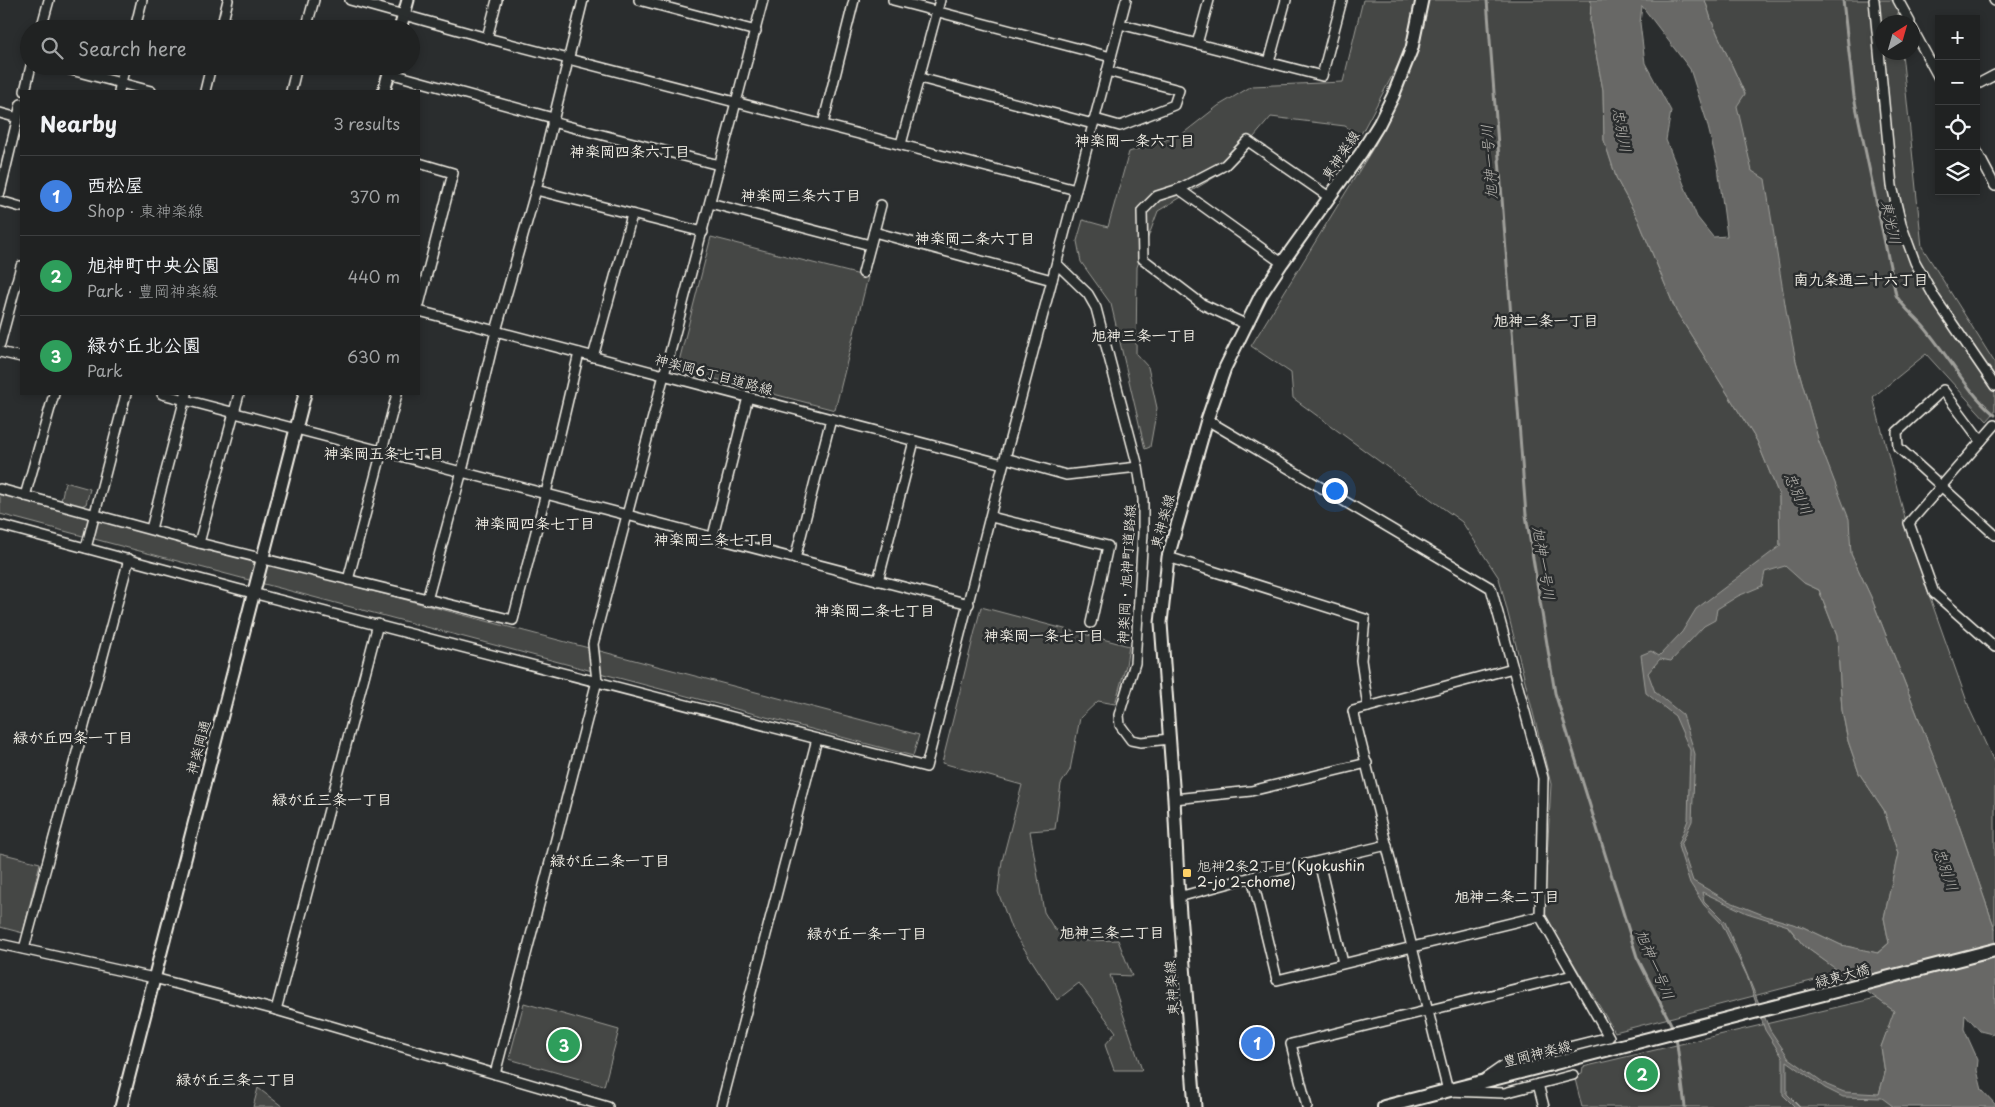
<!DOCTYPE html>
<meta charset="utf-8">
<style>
:root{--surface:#202222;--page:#2d2f2f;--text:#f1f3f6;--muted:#a2a4a5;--line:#3d3f40;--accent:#db2777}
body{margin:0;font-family:"Playpen Sans","Klee One",sans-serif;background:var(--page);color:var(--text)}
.controls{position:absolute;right:15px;top:15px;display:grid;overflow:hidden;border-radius:0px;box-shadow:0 2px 8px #0003}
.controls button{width:45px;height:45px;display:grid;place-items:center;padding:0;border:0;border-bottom:1px solid var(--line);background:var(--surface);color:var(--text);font:25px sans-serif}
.compass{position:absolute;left:1875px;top:15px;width:45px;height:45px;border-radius:50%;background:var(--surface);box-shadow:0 2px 8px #0003;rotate:37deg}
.you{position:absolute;left:1334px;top:490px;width:18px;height:18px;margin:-12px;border:4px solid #fff;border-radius:50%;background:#1a73e8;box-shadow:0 0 0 8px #1a73e833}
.badge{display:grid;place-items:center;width:32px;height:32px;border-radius:50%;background:var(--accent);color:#fff;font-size:16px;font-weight:700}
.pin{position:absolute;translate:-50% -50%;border:2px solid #fff;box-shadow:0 1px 5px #0006}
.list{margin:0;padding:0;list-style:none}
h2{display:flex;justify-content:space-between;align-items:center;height:65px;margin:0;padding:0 20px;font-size:21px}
h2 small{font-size:16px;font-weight:400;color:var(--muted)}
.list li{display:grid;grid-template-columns:32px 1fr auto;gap:15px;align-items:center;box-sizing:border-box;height:80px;padding:0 20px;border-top:1px solid var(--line)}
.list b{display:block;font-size:19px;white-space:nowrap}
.list p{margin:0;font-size:16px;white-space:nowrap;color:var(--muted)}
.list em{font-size:16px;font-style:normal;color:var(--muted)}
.icon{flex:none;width:28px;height:28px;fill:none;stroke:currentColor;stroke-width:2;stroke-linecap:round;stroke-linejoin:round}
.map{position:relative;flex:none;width:1995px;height:1107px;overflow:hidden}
.search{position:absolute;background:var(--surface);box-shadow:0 2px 8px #0003;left:20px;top:20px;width:400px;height:55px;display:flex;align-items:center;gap:12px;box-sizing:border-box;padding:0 18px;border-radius:28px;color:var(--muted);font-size:19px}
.panel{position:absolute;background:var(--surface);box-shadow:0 2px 8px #0003;left:20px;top:90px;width:400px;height:305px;border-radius:0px}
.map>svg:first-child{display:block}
</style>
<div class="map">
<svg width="1995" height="1107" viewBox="0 0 1995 1107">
<rect width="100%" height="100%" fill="#2a2d2e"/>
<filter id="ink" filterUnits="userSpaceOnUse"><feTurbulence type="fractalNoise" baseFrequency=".02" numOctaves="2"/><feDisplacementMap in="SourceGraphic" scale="10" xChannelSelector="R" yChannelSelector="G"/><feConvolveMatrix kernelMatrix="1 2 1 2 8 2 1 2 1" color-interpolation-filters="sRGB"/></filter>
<g filter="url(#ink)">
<!-- green -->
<g fill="#444645" stroke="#9c9c96">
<polygon points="1363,0 1416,0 1408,46 1360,136 1345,126 1271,117 1225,171 1158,211 1137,267 1136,354 1148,367 1157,408 1150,447 1145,449 1111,304 1081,262 1077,241 1083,220 1108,227 1129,152 1181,135 1218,106 1252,86 1343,82"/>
<polygon points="1428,0 1591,0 1590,23 1603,90 1604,140 1617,180 1638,219 1676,311 1757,441 1779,495 1780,546 1804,583 1819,590 1837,636 1842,710 1848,741 1859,773 1884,810 1898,854 1884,918 1889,943 1877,953 1841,945 1803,927 1788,923 1788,927 1804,946 1842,973 1615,1032 1544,914 1551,784 1499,578 1462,522 1293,398 1291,373 1251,346 1375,145 1399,99 1419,47"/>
<polygon points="1705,0 1896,0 1899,22 1882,22 1882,52 1902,53 1922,247 1995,363 1995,412 1987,421 1926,354 1873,397 1905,518 1928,592 1970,710 1995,764 1995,929 1946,788 1871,597 1851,554 1848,519 1819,442 1796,361 1736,105 1745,94 1712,22"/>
<polygon points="711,237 868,277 835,410 677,369"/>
<polygon points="65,482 90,489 86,504 79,507 61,501"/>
<polygon points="0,493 919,735 913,756 0,514"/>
<polygon points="981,607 1129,646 1126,665 1115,704 1098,701 1080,718 1070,770 1061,784 1055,829 1030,831 1044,912 1055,930 1075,931 1083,941 1118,940 1132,976 1110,975 1142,1070 1114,1070 1105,1045 1116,1032 1079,983 1057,1000 1011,928 998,892 1002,861 1022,785 942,763"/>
<polygon points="0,853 40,863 23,933 0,927"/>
<polygon points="1876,998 1895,1011 1881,1047 1885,1073 1879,1094 1894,1107 1582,1107 1574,1075 1582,1073 1583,1067"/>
<polygon points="524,1003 619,1030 604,1086 509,1059"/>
<polygon points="258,1088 283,1107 253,1107"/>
</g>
<!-- water -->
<path fill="#676866" stroke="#9f9f9a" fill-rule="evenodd" d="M 1591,0 L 1705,0 L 1712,22 L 1745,94 L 1737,106 L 1752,171 L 1765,179 L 1787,316 L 1796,361 L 1819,442 L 1849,519 L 1851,554 L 1871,597 L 1946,788 L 1995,929 L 1995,1030 L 1992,1034 L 1980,1031 L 1965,1014 L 1964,1029 L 1978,1060 L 1977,1070 L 1982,1090 L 1995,1104 L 1995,1107 L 1894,1107 L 1882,1098 L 1843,1097 L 1825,1088 L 1787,1061 L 1787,1094 L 1800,1107 L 1795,1107 L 1783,1095 L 1783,1058 L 1765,1030 L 1747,976 L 1722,924 L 1704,905 L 1690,883 L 1678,846 L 1688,820 L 1690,750 L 1675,716 L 1646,693 L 1641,655 L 1651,651 L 1659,656 L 1682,632 L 1696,609 L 1780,546 L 1779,495 L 1757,441 L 1676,311 L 1638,219 L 1617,180 L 1604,140 L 1603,90 L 1590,23 ZM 1642,6 L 1690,69 L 1706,119 L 1718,167 L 1727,236 L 1713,237 L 1697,217 L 1666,140 L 1671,111 L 1645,63 L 1640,23 ZM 1785,566 L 1804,583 L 1819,590 L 1837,636 L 1842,710 L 1848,741 L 1859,773 L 1884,810 L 1898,853 L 1884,918 L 1889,943 L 1878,953 L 1841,945 L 1803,927 L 1766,916 L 1728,901 L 1693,881 L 1681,845 L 1692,821 L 1695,754 L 1683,715 L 1655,692 L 1648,673 L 1660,659 L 1671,661 L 1704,626 L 1715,620 L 1717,609 L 1738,596 L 1762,586 L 1765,572 ZM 1702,892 L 1747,913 L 1788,926 L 1804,946 L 1894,1011 L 1881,1047 L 1885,1073 L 1879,1094 L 1844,1092 L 1827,1085 L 1789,1058 L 1770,1030 L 1725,922 L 1704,901 Z"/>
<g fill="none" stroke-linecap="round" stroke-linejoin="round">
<!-- stream -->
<g stroke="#9f9f9a" stroke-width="3">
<polyline points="1487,0 1526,515 1555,693 1637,957 1674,1030"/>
<path d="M 1843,0 L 1854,97 L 1896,295 C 1903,308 1915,316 1924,327 C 1948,355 1966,391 1995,415"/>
<polyline points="1676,1036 1685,1107"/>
</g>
<!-- minor casing -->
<g stroke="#f4f1e8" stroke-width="12">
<g id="minor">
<polyline points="350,0 487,38 1076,190"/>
<polyline points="639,0 756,31"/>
<polyline points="893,0 1111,57"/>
<polyline points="1874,0 1892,186 1901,224 1915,262 1935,298 1995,386"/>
<polyline points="1898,0 1910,22"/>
<polyline points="1994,0 1995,1"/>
<polyline points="1120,24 1322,76 1342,0"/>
<polyline points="1912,28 1939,78"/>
<polyline points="41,29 49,0"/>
<polyline points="135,29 142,0"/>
<polyline points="221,29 228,0"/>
<polyline points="306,29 314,0"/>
<polyline points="487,38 497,0"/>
<polyline points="1197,44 1209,0"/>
<polyline points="1269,62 1286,0"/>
<polyline points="56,66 151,91"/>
<polyline points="389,73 553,118"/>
<polyline points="920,78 1093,124"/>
<polyline points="1976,85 1995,75"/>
<polyline points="25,91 31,66"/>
<polyline points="119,91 125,66"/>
<polyline points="205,91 211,66"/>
<polyline points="291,91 297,66"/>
<polyline points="0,113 18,118"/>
<polyline points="1095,119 1120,126 1174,105 1179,90 1107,71"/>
<polyline points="552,122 719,165"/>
<polyline points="823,124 854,0"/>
<polyline points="901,144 940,0"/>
<polyline points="1976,150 1995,186"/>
<polyline points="419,163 453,173 419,305"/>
<polyline points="1179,189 1225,165 1248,141 1329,197"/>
<polyline points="536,190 703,232"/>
<polyline points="0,192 21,104"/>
<polyline points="0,201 21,207"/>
<polyline points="710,203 870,245"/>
<polyline points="874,232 1052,280"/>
<polyline points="1057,264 1088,294 1096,308 1138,467 1143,499 1143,533 1135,663 1119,715 1120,725 1131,740 1141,742 1170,739"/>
<polyline points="863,273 881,205"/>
<polyline points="419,311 1003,464"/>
<polyline points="1245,324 1202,304 1143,259 1142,211 1157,196 1179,189 1282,263"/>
<polyline points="0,344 21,266"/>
<polyline points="0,352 21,357"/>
<polyline points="593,357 632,215"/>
<polyline points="162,394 969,604"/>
<polyline points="1207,420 1491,588 1543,778 1540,916 1609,1037 1509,1062 1486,1078"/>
<polyline points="1995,425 1909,523 1934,593 1995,647"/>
<polyline points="1981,441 1943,390 1897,432 1898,447 1995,535"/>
<polyline points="1005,458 1066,475 1138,467"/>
<polyline points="0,489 199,543 513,620 546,493 579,353"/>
<polyline points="25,496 54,394"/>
<polyline points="991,517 1108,546 1091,623"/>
<polyline points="0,525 237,589 926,767 1005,458 1126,0"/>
<polyline points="151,529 186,394"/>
<polyline points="713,536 748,397"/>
<polyline points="199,543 239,394"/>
<polyline points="86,548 126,394"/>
<polyline points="1168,557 1365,619 1361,660 1368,707"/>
<polyline points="795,559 831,419"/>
<polyline points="348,580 397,394"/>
<polyline points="878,581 914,441"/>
<polyline points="427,600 462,471 496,331 536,190 583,0"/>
<polyline points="1513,668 1353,711 1448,1091 1504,1093 1573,1075"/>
<polyline points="1174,799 1251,791 1367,763"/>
<polyline points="1319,862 1343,963"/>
<polyline points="1252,877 1277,980 1540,916"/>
<polyline points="1179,895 1186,895 1252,877 1387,845"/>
<polyline points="0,944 154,978 276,1010 608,1107"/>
<polyline points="24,949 129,559"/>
<polyline points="276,1010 378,624"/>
<polyline points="495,1074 597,681 593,644 763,0"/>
<polyline points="1538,1084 1544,1107"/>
<polyline points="721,1107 817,739"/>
<polyline points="1307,1107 1291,1044 1573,975"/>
</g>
</g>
<!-- tertiary casing -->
<g stroke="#f4f1e8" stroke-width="15">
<g id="tertiary">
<polyline points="400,29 408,0"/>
<polyline points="384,91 391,66"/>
<polyline points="121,1107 305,394"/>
<polyline points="1195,1107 1179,901 1174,799 1161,623 1168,557 1207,420 1225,368 1261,295 1282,263 1361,153 1379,124 1393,96 1412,48 1422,0"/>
</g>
</g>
<!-- secondary casing -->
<g stroke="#f4f1e8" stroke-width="16">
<polyline id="secondary" points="1384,1107 1995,950"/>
</g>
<!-- minor -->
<use href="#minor" stroke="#2a2d2e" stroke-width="9"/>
<!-- tertiary -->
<use href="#tertiary" stroke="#2a2d2e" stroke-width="11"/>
<!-- secondary -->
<use href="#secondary" stroke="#2a2d2e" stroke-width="12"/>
</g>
</g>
<!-- markers -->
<rect fill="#ffd166" stroke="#2a2d2e" stroke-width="2" x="1182" y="868" width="10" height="10" rx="2.5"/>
<g text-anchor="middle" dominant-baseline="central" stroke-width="5" stroke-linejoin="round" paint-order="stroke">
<!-- street labels -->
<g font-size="14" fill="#f4f1e8" stroke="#2a2d2e">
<text transform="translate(1340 155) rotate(-56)">東神楽線</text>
<text transform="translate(714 374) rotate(15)">神楽岡6丁目道路線</text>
<text transform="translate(1162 521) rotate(-75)">東神楽線</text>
<text transform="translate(1126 574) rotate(-87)">神楽岡・旭神町道路線</text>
<text transform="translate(198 747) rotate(-75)">神楽岡通</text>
<text transform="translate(1842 975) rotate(-15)">緑東大橋</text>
<text transform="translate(1171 988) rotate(-94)">東神楽線</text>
<text transform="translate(1537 1053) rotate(-14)">豊岡神楽線</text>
</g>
<!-- poi labels -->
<g font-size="14" fill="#f4f1e8" stroke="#2a2d2e" text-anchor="start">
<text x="1197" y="865">旭神2条2丁目 (Kyokushin<tspan x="1197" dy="16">2-jo 2-chome)</tspan></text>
</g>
<!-- water labels -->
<g font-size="15" font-style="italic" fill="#b5b3ae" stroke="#2a2d2e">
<text transform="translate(1623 130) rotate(80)">忠別川</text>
<text transform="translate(1488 162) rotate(-94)">旭神一号川</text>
<text transform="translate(1892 222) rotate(78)">東光川</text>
<text transform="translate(1799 493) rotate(65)">忠別川</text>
<text transform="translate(1545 563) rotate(81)">旭神一号川</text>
<text transform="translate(1947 869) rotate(71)">忠別川</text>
<text transform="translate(1656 964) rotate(67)">旭神一号川</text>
</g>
<!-- neighbourhood labels -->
<g font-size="15" font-weight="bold" fill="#f4f1e8" stroke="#2a2d2e">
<text x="1135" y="139">神楽岡一条六丁目</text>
<text x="630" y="150">神楽岡四条六丁目</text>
<text x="801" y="194">神楽岡三条六丁目</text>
<text x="975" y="237">神楽岡二条六丁目</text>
<text x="1861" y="278">南九条通二十六丁目</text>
<text x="1546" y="319">旭神二条一丁目</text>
<text x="1144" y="334">旭神三条一丁目</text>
<text x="384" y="452">神楽岡五条七丁目</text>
<text x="535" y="522">神楽岡四条七丁目</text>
<text x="714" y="538">神楽岡三条七丁目</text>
<text x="875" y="609">神楽岡二条七丁目</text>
<text x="1044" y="634">神楽岡一条七丁目</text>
<text x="73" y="736">緑が丘四条一丁目</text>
<text x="332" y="798">緑が丘三条一丁目</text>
<text x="610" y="859">緑が丘二条一丁目</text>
<text x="1507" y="895">旭神二条二丁目</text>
<text x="1112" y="931">旭神三条二丁目</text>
<text x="867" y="932">緑が丘一条一丁目</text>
<text x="236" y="1078">緑が丘三条二丁目</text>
</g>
</g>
</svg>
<div class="controls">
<button>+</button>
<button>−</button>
<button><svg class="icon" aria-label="locate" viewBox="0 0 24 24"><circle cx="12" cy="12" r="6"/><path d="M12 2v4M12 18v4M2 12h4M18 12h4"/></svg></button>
<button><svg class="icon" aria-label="layers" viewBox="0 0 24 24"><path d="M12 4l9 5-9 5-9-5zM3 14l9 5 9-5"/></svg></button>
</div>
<svg class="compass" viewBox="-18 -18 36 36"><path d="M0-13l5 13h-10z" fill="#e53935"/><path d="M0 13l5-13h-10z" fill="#a2a4a5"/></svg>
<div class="you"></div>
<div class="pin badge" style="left:1257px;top:1043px;background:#3f7fe0">1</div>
<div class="pin badge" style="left:1642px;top:1074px;background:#2e9e5b">2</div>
<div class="pin badge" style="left:564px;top:1045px;background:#2e9e5b">3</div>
<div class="search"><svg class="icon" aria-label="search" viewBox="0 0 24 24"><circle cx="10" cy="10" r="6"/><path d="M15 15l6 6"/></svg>Search here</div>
<section class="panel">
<h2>Nearby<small>3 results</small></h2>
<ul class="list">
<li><span class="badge" style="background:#3f7fe0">1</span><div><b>西松屋</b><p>Shop · 東神楽線</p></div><em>370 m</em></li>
<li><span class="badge" style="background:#2e9e5b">2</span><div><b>旭神町中央公園</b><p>Park · 豊岡神楽線</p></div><em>440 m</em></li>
<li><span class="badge" style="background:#2e9e5b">3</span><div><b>緑が丘北公園</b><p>Park</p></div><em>630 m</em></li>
</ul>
</section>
</div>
